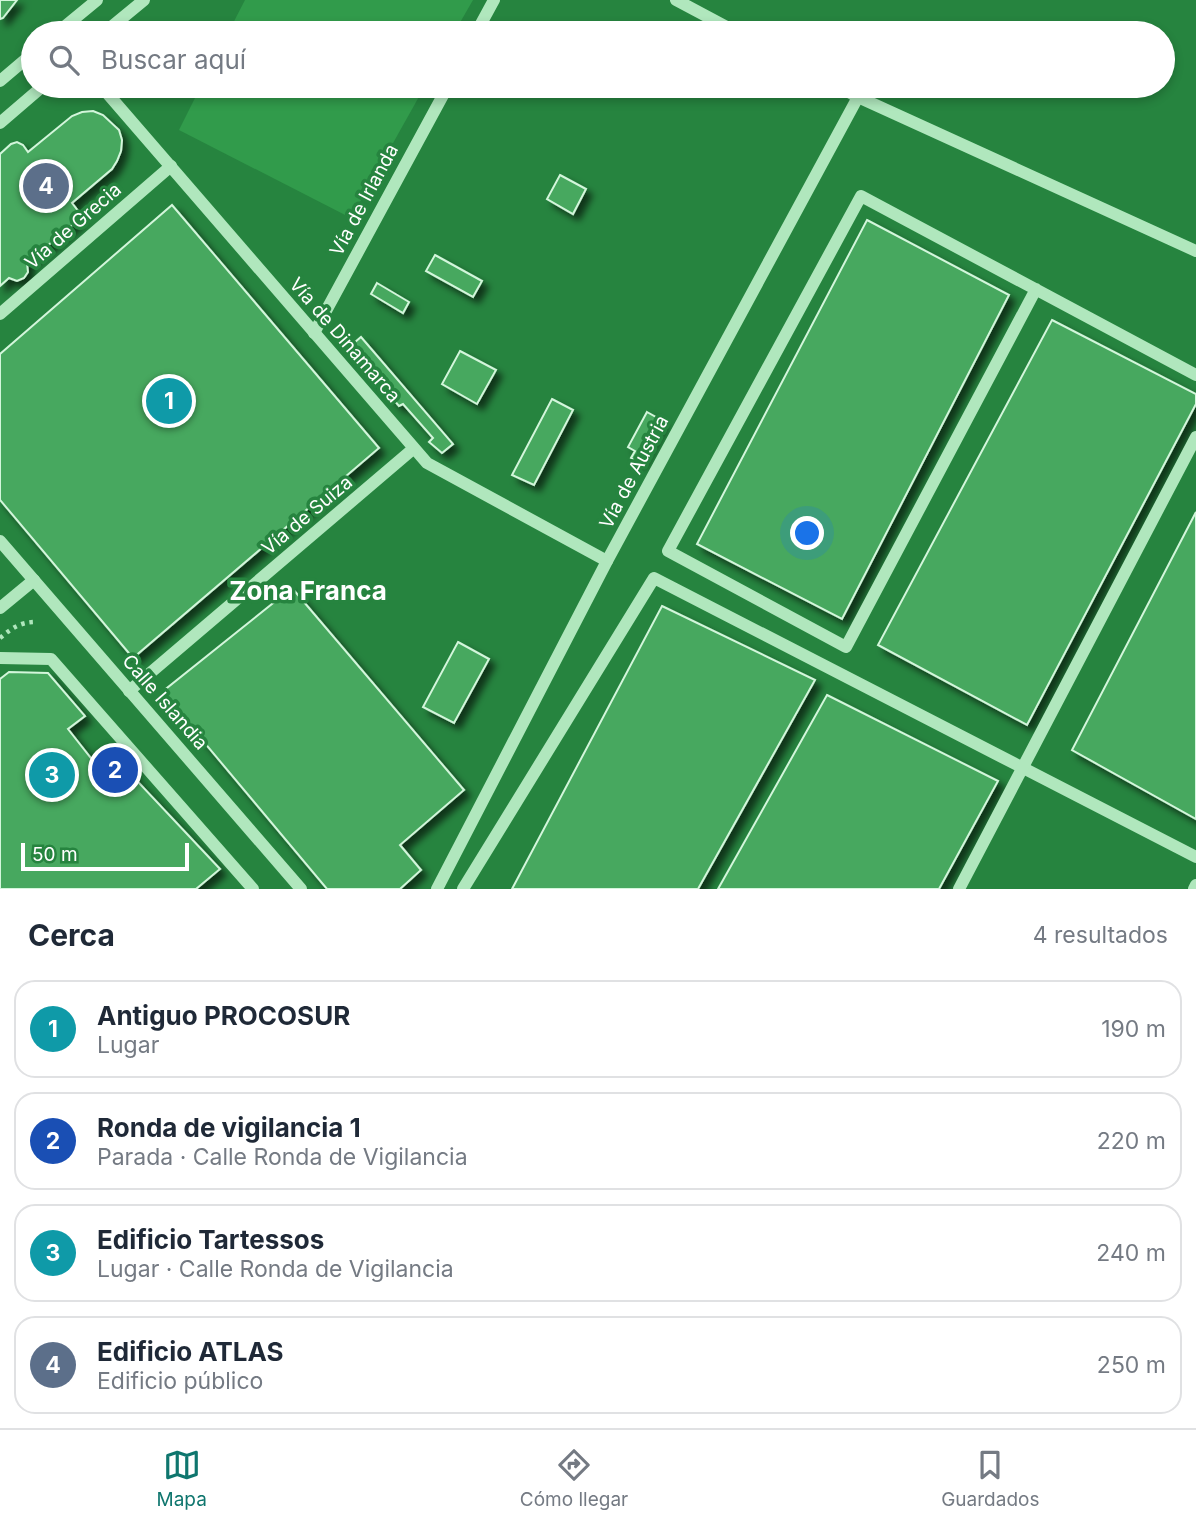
<!DOCTYPE html>
<html lang="es">
<meta charset="utf-8">
<style>
:root{--surface:#fff;--page:#f2f2f3;--text:#1f2937;--muted:#747a83;--line:#e0e1e3;--accent:#0f766e}
body{margin:0;font-family:Inter,sans-serif;background:var(--page);color:var(--text)}
.scale{position:absolute;left:21px;bottom:18px;width:168px;box-sizing:border-box;padding-left:7px;border:4px solid #fff;border-top:0;font-size:19px;line-height:24px;white-space:nowrap;color:#fff;-webkit-text-stroke:5px #26843f;paint-order:stroke}
.you{position:absolute;left:808px;top:534px;width:24px;height:24px;margin:-18px;border:5px solid #fff;border-radius:50%;background:#1a73e8;box-shadow:0 0 0 10px #1a73e833}
.badge{display:grid;place-items:center;width:46px;height:46px;border-radius:50%;background:var(--accent);color:#fff;font-size:23px;font-weight:700}
.pin{position:absolute;translate:-50% -50%;border:4px solid #fff;box-shadow:0 2px 7px #0006}
.list{margin:0;padding:0;list-style:none}
h2{display:flex;justify-content:space-between;align-items:center;height:91px;margin:0;padding:0 28px;font-size:30px}
h2 small{font-size:23px;font-weight:400;color:var(--muted)}
.list li{display:grid;grid-template-columns:46px 1fr auto;gap:21px;align-items:center;box-sizing:border-box;height:98px;margin:0 14px 14px;padding:0 14px;border:2px solid var(--line);border-radius:21px}
.list b{display:block;font-size:26px;white-space:nowrap}
.list p{margin:0;font-size:23px;white-space:nowrap;color:var(--muted)}
.list em{font-size:23px;font-style:normal;color:var(--muted)}
.icon{flex:none;width:38px;height:38px;fill:none;stroke:currentColor;stroke-width:2;stroke-linecap:round;stroke-linejoin:round}
.map{position:relative;flex:none;width:1196px;height:889px;overflow:hidden}
.search{position:absolute;background:var(--surface);box-shadow:0 4px 10px #0003;left:21px;right:21px;top:21px;height:77px;display:flex;align-items:center;gap:18px;box-sizing:border-box;padding:0 24px;border-radius:38px;color:var(--muted);font-size:26px}
.sheet{height:539px;background:var(--surface)}
nav{display:flex;justify-content:space-around;align-items:center;box-sizing:border-box;height:98px;border-top:2px solid var(--line);background:var(--surface);font-size:19px;color:var(--muted)}
nav a{display:grid;justify-items:center;gap:4px}
nav .on{color:var(--accent)}
.map>svg:first-child{display:block}
</style>
<div class="map">
<svg width="1196" height="889" viewBox="0 0 1196 889">
<defs>
<filter id="shadow"><feDropShadow dx="6" dy="6" stdDeviation="3.5" flood-color="#0009"/></filter>
</defs>
<rect width="100%" height="100%" fill="#26843f"/>
<!-- green -->
<g fill="#319b4b">
<polygon points="245,0 473,0 454,33 228,33"/>
<polygon points="201,86 425,86 351,218 179,130"/>
</g>
<!-- building -->
<g fill="#47a85f" stroke="#d3f6db" stroke-width="2" filter="url(#shadow)">
<polygon points="0,0 17,0 3,18 0,19"/>
<polygon points="93,111 103,115 119,130 122,140 121,151 117,161 112,169 72,203 79,212 77,221 27,263 28,272 24,278 17,281 9,278 0,286 0,154 11,144 17,142 23,145 28,152 72,116 82,112"/>
<polygon points="560,175 586,189 573,214 547,199"/>
<polygon points="172,205 379,448 133,658 0,500 0,354"/>
<polygon points="867,220 1009,295 842,619 697,544"/>
<polygon points="435,255 482,281 473,297 426,271"/>
<polygon points="377,283 409,302 403,313 371,294"/>
<polygon points="1052,320 1196,394 1196,404 1027,725 878,645"/>
<polygon points="361,337 453,444 442,453 429,442 433,438 403,404 399,406 348,348"/>
<polygon points="460,351 496,370 477,404 442,384"/>
<polygon points="552,399 573,410 534,485 512,475"/>
<polygon points="647,412 661,420 638,462 631,458 635,451 628,447"/>
<polygon points="1196,512 1196,819 1072,750"/>
<polygon points="292,588 464,790 400,845 421,870 400,889 327,889 162,692"/>
<polygon points="662,606 815,680 698,889 512,889"/>
<polygon points="458,642 489,659 454,723 423,707"/>
<polygon points="9,672 48,673 85,716 68,729 109,781 125,768 220,869 196,889 0,889 0,679"/>
<polygon points="827,695 998,781 939,889 718,889"/>
</g>
<g fill="none" stroke-linecap="round" stroke-linejoin="round">
<!-- path -->
<path stroke="#b0e7bd" stroke-width="4.5" stroke-dasharray="3.5 5" stroke-linecap="butt" d="M 0,638 C 12,628 20,622 36,622"/>
<!-- minor -->
<g stroke="#b0e7bd" stroke-width="12">
<polyline points="676,0 738,33"/>
<polyline points="57,33 97,0"/>
<polyline points="104,33 144,0"/>
<polyline points="476,33 494,0"/>
<polyline points="0,81 33,53"/>
<polyline points="101,86 427,463 607,561"/>
<polyline points="858,97 1196,251"/>
<polyline points="0,123 43,86"/>
<polyline points="1036,289 846,647 668,551 861,196 1196,375"/>
<polyline points="0,314 171,166"/>
<polyline points="314,333 448,86"/>
<polyline points="0,541 301,889"/>
<polyline points="0,608 34,580"/>
<polyline points="0,658 51,659 253,889"/>
<polyline points="129,691 413,449"/>
<polyline points="437,889 607,561 858,97 837,86"/>
<polyline points="463,889 654,578 1196,857"/>
<polyline points="959,889 1196,437"/>
<polyline points="1194,889 1196,885"/>
</g>
</g>
<g text-anchor="middle" dominant-baseline="central" stroke-width="7" stroke-linejoin="round" paint-order="stroke">
<!-- street labels -->
<g font-size="19" fill="#fff" stroke="#26843f">
<text transform="translate(364 200) rotate(-62)">Vía de Irlanda</text>
<text transform="translate(73 226) rotate(-41)">Vía de Grecia</text>
<text transform="translate(345 340) rotate(49)">Vía de Dinamarca</text>
<text transform="translate(634 472) rotate(-62)">Vía de Austria</text>
<text transform="translate(307 515) rotate(-40)">Vía de Suiza</text>
<text transform="translate(165 702) rotate(49)">Calle Islandia</text>
</g>
<!-- district labels -->
<g font-size="26" font-weight="bold" fill="#fff" stroke="#26843f">
<text x="308" y="590">Zona Franca</text>
</g>
</g>
</svg>
<div class="scale">50 m</div>
<div class="you"></div>
<div class="pin badge" style="left:169px;top:401px;background:#0f9aa8">1</div>
<div class="pin badge" style="left:115px;top:770px;background:#1a4fb4">2</div>
<div class="pin badge" style="left:52px;top:775px;background:#0f9aa8">3</div>
<div class="pin badge" style="left:46px;top:186px;background:#5c6f8a">4</div>
<div class="search"><svg class="icon" aria-label="search" viewBox="0 0 24 24"><circle cx="10" cy="10" r="6"/><path d="M15 15l6 6"/></svg>Buscar aquí</div>
</div>
<section class="sheet">
<h2>Cerca<small>4 resultados</small></h2>
<ul class="list">
<li><span class="badge" style="background:#0f9aa8">1</span><div><b>Antiguo PROCOSUR</b><p>Lugar</p></div><em>190 m</em></li>
<li><span class="badge" style="background:#1a4fb4">2</span><div><b>Ronda de vigilancia 1</b><p>Parada · Calle Ronda de Vigilancia</p></div><em>220 m</em></li>
<li><span class="badge" style="background:#0f9aa8">3</span><div><b>Edificio Tartessos</b><p>Lugar · Calle Ronda de Vigilancia</p></div><em>240 m</em></li>
<li><span class="badge" style="background:#5c6f8a">4</span><div><b>Edificio ATLAS</b><p>Edificio público</p></div><em>250 m</em></li>
</ul>
</section>
<nav>
<a class="on"><svg class="icon" aria-label="map" viewBox="0 0 24 24"><path d="M3 6l6-2 6 2 6-2v14l-6 2-6-2-6 2zM9 4v14M15 6v14"/></svg>Mapa</a>
<a><svg class="icon" aria-label="directions" viewBox="0 0 24 24"><path d="M12 3l9 9-9 9-9-9zM9 14v-3h6M13 9l2 2-2 2"/></svg>Cómo llegar</a>
<a><svg class="icon" aria-label="saved" viewBox="0 0 24 24"><path d="M7 4h10v16l-5-4-5 4z"/></svg>Guardados</a>
</nav>
